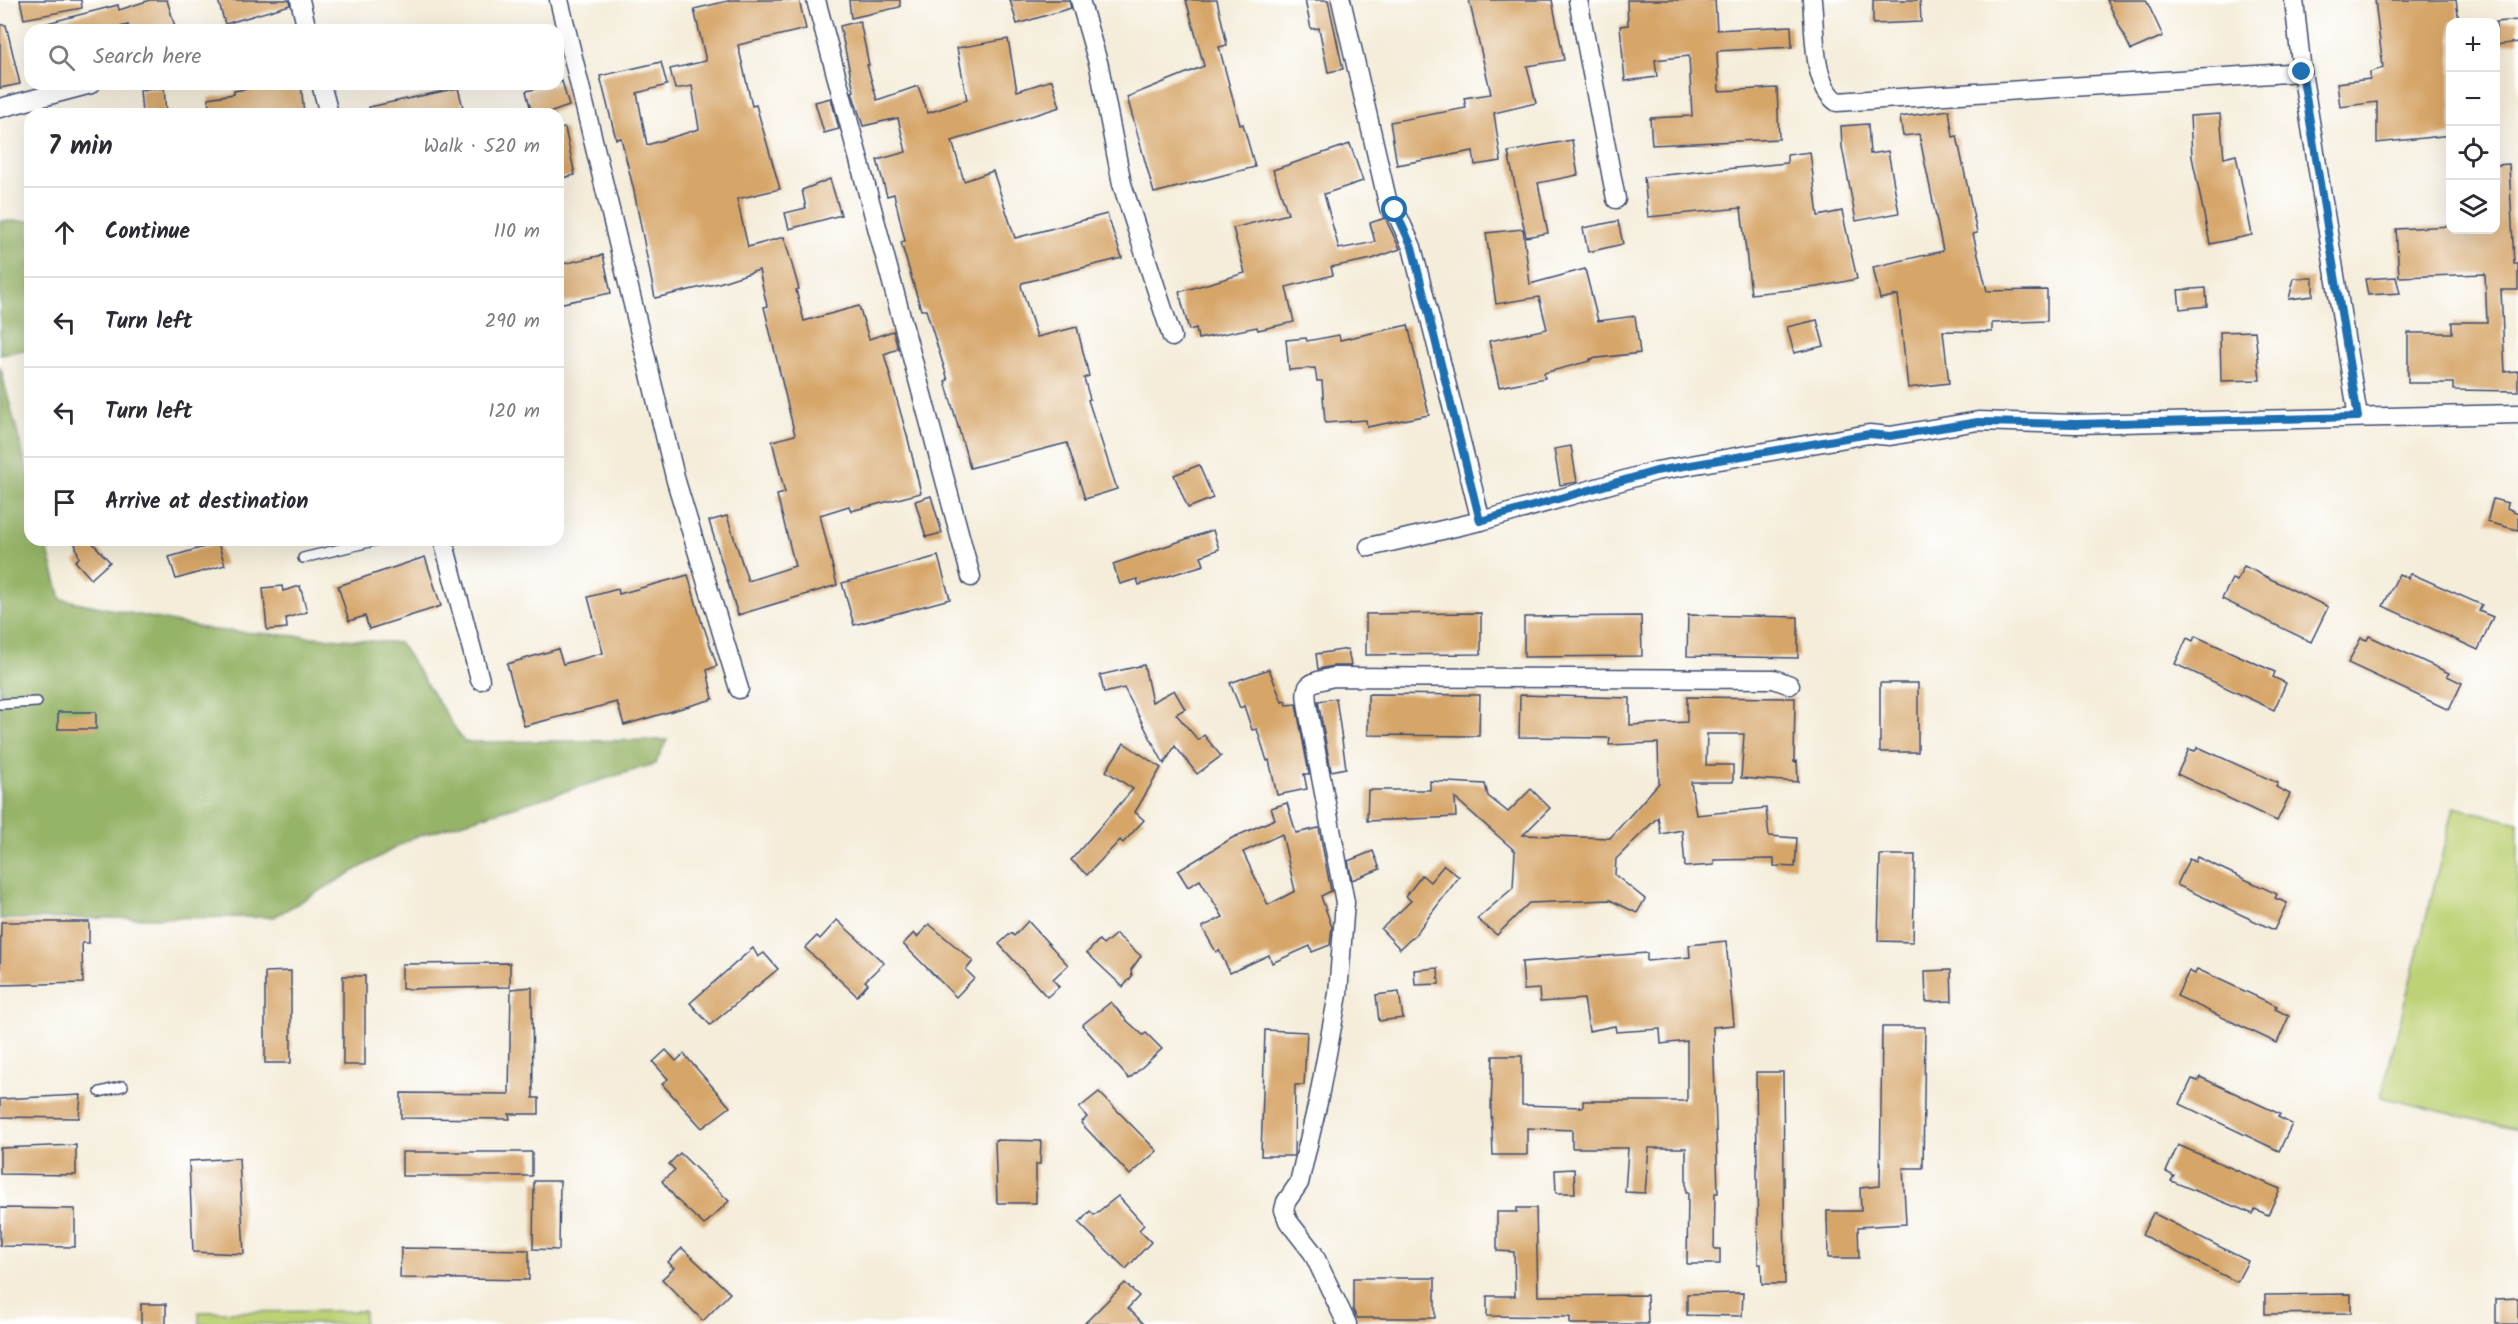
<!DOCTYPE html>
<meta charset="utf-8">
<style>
:root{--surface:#fff;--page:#f7f7f7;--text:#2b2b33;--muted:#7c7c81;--line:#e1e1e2}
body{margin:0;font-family:Kalam,sans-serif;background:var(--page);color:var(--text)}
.controls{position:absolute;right:18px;top:18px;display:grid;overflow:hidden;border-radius:12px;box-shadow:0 6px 24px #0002}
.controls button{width:54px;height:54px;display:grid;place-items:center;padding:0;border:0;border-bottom:2px solid var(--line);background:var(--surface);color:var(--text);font:30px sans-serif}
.stop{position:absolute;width:18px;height:18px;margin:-14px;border:4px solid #1f6fb2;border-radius:50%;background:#fff}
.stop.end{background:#1f6fb2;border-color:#fff;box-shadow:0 2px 6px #0008}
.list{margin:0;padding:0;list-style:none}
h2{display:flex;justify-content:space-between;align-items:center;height:78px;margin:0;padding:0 24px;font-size:26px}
h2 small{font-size:20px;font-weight:400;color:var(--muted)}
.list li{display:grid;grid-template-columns:39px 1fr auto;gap:18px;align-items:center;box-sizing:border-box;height:90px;padding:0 24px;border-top:2px solid var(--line)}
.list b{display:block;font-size:22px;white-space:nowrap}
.list em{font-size:20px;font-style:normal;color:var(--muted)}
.icon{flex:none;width:33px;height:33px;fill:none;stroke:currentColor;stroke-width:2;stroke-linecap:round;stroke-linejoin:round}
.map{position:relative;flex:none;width:2518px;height:1324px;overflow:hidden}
.search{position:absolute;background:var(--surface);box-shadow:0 6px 24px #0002;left:24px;top:24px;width:540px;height:66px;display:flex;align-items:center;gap:15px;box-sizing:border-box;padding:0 21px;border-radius:18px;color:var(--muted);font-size:22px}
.panel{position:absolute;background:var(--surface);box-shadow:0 6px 24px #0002;left:24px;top:108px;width:540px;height:438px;border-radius:18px}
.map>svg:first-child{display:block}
</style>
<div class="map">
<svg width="2518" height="1324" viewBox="0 0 2518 1324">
<rect width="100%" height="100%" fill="#fff"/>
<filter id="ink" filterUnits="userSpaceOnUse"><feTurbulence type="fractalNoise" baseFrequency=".0167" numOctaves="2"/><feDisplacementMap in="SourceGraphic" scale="12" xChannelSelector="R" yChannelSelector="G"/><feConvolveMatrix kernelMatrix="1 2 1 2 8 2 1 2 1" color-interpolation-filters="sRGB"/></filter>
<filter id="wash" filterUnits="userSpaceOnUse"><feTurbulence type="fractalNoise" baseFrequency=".008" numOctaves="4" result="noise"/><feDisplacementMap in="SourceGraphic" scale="24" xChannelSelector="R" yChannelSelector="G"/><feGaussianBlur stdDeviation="1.35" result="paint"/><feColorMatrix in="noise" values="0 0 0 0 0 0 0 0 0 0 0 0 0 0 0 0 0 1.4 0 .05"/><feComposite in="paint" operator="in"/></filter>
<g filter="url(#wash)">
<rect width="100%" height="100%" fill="#f4edda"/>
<!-- green -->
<g fill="#bdd276" stroke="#6c806a" stroke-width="1.5">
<polygon points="2454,807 2518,823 2518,1130 2381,1097"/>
<polygon points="364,1311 364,1324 199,1324 199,1312"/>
</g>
<!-- forest -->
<g fill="#96b467" stroke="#587262" stroke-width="1.5">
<polygon points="0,221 30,221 30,349 0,354"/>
<polygon points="0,366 30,481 30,540 45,540 61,599 213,630 400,643 464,742 667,740 655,764 412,838 274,917 0,919"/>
</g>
<g id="blocks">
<!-- building -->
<g fill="#d6a568" fill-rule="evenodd">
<polygon points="20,0 81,0 82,8 24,19"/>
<polygon points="150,0 167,0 176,30 129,30 128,25 108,30 43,30 43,24 118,5 119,10"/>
<polygon points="218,0 289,0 290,5 225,24"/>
<polygon points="732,0 799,0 806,29 738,45 752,106 756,105 780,189 737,199 748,247 784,237 799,289 796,290 804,321 859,306 869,339 893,331 898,349 884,354 908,439 921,493 851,511 849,506 820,515 837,585 738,615 709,521 727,516 748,581 795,566 777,495 785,493 772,441 795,435 764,307 767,306 759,270 719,283 655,298 634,191 621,138 616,139 600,76 661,62 667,85 637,93 647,145 699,129 692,86 675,89 670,69 706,61 694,9"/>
<polygon points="849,0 900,0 900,7 851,18"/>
<polygon points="1010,0 1069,0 1071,8 1017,24"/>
<polygon points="1186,0 1217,0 1227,45 1219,47 1240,125 1243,124 1255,167 1154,193 1127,97 1204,66"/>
<polygon points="1305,0 1328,0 1343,69 1328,72 1319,28 1311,29"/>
<polygon points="1469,0 1552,0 1564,60 1527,66 1536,103 1494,113 1501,161 1475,165 1473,151 1397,165 1390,122 1466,108 1464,98 1491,94"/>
<polygon points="1627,0 1715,0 1717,30 1791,26 1792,47 1718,51 1717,54 1719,91 1777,88 1779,139 1652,145 1650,118 1692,116 1689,56 1655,60 1657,77 1625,81 1620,26 1628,25"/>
<polygon points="1873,0 1920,0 1921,22 1873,24"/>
<polygon points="2107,0 2146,0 2163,36 2131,50"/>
<polygon points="2375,0 2456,0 2459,22 2451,22 2451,135 2377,143 2377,102 2340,107 2337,83 2370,79 2370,72 2383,68"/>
<polygon points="2518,20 2518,42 2496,45 2496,22"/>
<polygon points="860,21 869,65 867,65 877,100 918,86 928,113 967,100 957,48 1008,39 1017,91 1052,80 1060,107 952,141 964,181 993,171 1015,238 1107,214 1122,258 1022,283 1021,286 1037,337 1077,327 1089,376 1084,378 1090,399 1088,400 1117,489 1085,499 1067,443 970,468 945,381 948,380 926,310 921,310 901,242 905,241 894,194 887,196 877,160 906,152 898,118 863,126 852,92 854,91 840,26"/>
<polygon points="0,25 6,25 20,84 0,88"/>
<polygon points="562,81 569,106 546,114 532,114 526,91 558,84"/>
<polygon points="273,84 301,84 304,114 210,114 208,98 234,94 234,91"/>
<polygon points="164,88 166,114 142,114 140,90"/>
<polygon points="458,88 464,111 455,114 370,114 369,107"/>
<polygon points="831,98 839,129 824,133 815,102"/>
<polygon points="1949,110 1953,137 1957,136 1977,233 1973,234 1987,291 2047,290 2047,321 1992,323 1992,332 1943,331 1949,383 1908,388 1898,295 1880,299 1873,267 1943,251 1919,134 1903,136 1900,117"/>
<polygon points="2220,114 2224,158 2236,155 2252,235 2210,244 2192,157 2190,116"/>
<polygon points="1868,124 1870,154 1888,151 1899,213 1856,221 1842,147 1841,126"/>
<polygon points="565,128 575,175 558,179 558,129"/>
<polygon points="1572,140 1578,175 1538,183 1548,233 1526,237 1508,152"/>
<polygon points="1350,144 1363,181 1324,194 1339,249 1375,242 1370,223 1385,218 1400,249 1372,259 1331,267 1333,275 1286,287 1294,322 1258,330 1257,327 1198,339 1196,328 1189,330 1179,292 1245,273 1233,228 1288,214 1273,170"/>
<polygon points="1810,152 1818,216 1842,211 1857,279 1818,287 1751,294 1741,208 1648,217 1644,177 1787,163 1787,155"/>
<polygon points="2509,164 2514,264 2518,264 2518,290 2501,290 2505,372 2518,371 2518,391 2453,390 2453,383 2408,383 2408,333 2452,333 2452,322 2487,322 2485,274 2399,277 2396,229 2451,226 2451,230 2496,230 2496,165"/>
<polygon points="830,179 841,215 789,229 785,213 806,208 802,190"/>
<polygon points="1618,221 1623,244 1588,252 1583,228"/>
<polygon points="1523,229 1530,284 1585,269 1598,321 1635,316 1640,353 1590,359 1590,361 1544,373 1545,378 1499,387 1489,341 1547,329 1539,297 1496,304 1486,233"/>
<polygon points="603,255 611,293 558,304 558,265"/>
<polygon points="2396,277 2400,293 2368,295 2365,279"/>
<polygon points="2294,278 2313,278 2313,296 2289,299"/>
<polygon points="2206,288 2207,306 2180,309 2178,290"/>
<polygon points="1817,320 1824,346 1794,353 1787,327"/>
<polygon points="1408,325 1429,415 1367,427 1366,420 1325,423 1322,381 1317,381 1315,368 1289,370 1286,340 1306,338 1307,341 1339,335 1340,340"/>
<polygon points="2255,331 2260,380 2221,381 2220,332"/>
<polygon points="1571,446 1577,482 1560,485 1554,449"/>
<polygon points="1199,465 1213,498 1188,508 1174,475"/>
<polygon points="931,496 942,533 926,537 915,501"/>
<polygon points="2493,499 2508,503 2507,508 2518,513 2518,530 2487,522"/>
<polygon points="1213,530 1219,549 1201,556 1204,565 1139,585 1137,579 1120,584 1113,564"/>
<polygon points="74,540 90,540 110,562 91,579 75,561 79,558"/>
<polygon points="218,543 225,565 176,579 169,557"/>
<polygon points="938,556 950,599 854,625 842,583"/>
<polygon points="425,557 441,606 369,629 365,616 349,621 338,586"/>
<polygon points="2244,566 2328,607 2311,642 2222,599 2232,579 2237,581"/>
<polygon points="2410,573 2482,605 2479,611 2493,617 2478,650 2383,606 2399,574 2408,578"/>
<polygon points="688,575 703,627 704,627 717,666 707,670 713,699 624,725 617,702 524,726 507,664 558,649 563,664 603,653 588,597 618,589 619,594"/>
<polygon points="282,586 283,591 300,586 307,612 286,618 287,628 267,630 263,588"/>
<polygon points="1481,613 1481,654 1366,655 1366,614"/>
<polygon points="1688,615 1798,617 1798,658 1687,656"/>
<polygon points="1641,616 1642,656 1524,657 1524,617"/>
<polygon points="2195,636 2275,672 2273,677 2286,683 2274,710 2175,664 2187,638 2193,641"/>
<polygon points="2369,636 2449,673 2447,676 2462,683 2449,710 2348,663 2361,638 2367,640"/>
<polygon points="1348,649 1351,666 1334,666 1318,669 1316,654"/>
<polygon points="1144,665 1152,702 1174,690 1185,709 1176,714 1198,740 1204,735 1221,756 1197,774 1175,746 1164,764 1124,688 1104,693 1100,675"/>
<polygon points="1269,669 1282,702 1285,701 1287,705 1296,704 1309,774 1304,774 1307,789 1277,795 1269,760 1267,761 1257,729 1252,730 1244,706 1240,708 1230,683"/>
<rect x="1880" y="683" width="38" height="69"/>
<polygon points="1368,694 1480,695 1479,736 1368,735"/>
<polygon points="1520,695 1630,698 1630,725 1687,722 1687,697 1795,698 1794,762 1797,761 1798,782 1741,778 1744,734 1707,734 1706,765 1733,765 1733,782 1691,782 1696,815 1766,808 1769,836 1797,838 1795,867 1774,866 1774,859 1714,860 1714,865 1685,867 1682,830 1661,834 1658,817 1616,859 1615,875 1645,899 1637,913 1610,900 1529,903 1497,935 1477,919 1513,888 1515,851 1455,798 1456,817 1367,821 1368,790 1430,790 1430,781 1485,784 1488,796 1508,812 1531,789 1550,808 1523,835 1610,838 1659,783 1658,743 1609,745 1610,738 1519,737"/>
<polygon points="1336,698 1346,768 1331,771 1318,701"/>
<rect x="58" y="712" width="38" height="17"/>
<polygon points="1124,743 1161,768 1135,812 1144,820 1123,843 1120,840 1087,875 1071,860 1133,789 1106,771"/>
<polygon points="2198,747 2278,783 2276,787 2290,794 2277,821 2177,774 2189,749 2195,751"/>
<path d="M 1287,803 L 1296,833 L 1319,828 L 1331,891 L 1321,896 L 1332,927 L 1330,945 L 1312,952 L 1310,946 L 1272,963 L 1269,955 L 1230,973 L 1219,950 L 1216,952 L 1202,927 L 1223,917 L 1200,880 L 1188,887 L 1178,871 L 1232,838 L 1275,819 L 1271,808 ZM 1282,834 L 1295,891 L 1268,905 L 1243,852 Z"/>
<polygon points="1373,851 1380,869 1352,880 1348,861"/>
<polygon points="1880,855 1915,855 1913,942 1878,941"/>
<polygon points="2197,857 2277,894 2275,898 2287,903 2274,930 2177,885 2189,859 2195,862"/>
<polygon points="1444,865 1459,877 1415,935 1400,949 1381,929 1411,901 1406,896 1422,875 1430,882"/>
<polygon points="837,920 884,963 865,981 868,984 857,996 805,948 817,936 820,939"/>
<polygon points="1028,921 1068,965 1053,979 1059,987 1047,997 999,944 1011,933 1014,936"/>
<polygon points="1,922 89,922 89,943 82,943 83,983 0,985"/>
<polygon points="929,924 973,961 966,970 974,978 956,997 903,944 914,933 917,937"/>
<polygon points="1116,934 1141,956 1131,970 1132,976 1123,987 1087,953 1099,940 1103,945"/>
<polygon points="1726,941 1734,1025 1713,1027 1718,1193 1715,1193 1714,1249 1720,1249 1720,1264 1687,1264 1688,1193 1686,1193 1686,1148 1649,1148 1645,1193 1625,1192 1628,1148 1572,1148 1572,1130 1527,1128 1527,1155 1493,1155 1491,1108 1493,1056 1522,1056 1522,1105 1583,1107 1583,1101 1687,1101 1687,1041 1661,1044 1660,1029 1616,1032 1615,1026 1589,1031 1584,999 1540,1002 1539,989 1524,990 1522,962 1647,953 1647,961 1690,957 1689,945"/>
<polygon points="753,948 758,957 764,953 778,969 710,1025 690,1003"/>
<polygon points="510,963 510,987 402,989 402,964"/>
<polygon points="1438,968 1439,984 1415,985 1414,970"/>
<polygon points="2197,969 2277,1006 2275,1009 2289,1016 2277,1043 2177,996 2189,971 2195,974"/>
<polygon points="1951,970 1952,1001 1926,1002 1925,971"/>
<polygon points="291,971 291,1063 265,1063 265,972"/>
<rect x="343" y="976" width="22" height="89"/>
<polygon points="532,987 533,1098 539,1098 539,1114 509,1114 510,1119 401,1118 401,1093 509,1094 511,989"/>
<polygon points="1399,992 1403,1018 1379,1021 1376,995"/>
<polygon points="1111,1002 1126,1020 1143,1035 1146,1033 1162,1049 1129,1079 1082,1025"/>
<polygon points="1882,1027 1925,1027 1923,1168 1903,1168 1906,1224 1858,1227 1859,1258 1828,1258 1827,1211 1861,1211 1860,1188 1880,1186"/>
<polygon points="1265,1030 1307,1032 1304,1085 1295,1085 1294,1156 1261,1156"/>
<polygon points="666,1050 676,1061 684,1054 730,1107 702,1128 662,1084 668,1079 653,1062"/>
<polygon points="1756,1072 1783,1072 1785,1284 1762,1284 1761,1264 1758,1264"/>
<polygon points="2200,1077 2280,1114 2278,1117 2292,1124 2279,1151 2180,1104 2192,1079 2198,1081"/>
<polygon points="1099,1092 1157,1151 1130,1175 1081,1123 1087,1117 1079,1108"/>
<polygon points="81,1095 79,1118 0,1117 0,1099"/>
<polygon points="995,1140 1041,1141 1040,1164 1036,1164 1036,1203 997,1203"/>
<polygon points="76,1145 76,1175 0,1174 0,1148"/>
<polygon points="2178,1145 2280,1189 2268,1215 2255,1209 2253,1214 2171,1181 2174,1176 2166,1172"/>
<rect x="402" y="1152" width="130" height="24"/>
<polygon points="680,1153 729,1201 704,1225 677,1200 662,1181 675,1170 669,1164"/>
<polygon points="239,1158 244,1254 193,1252 189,1161"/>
<polygon points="1574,1169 1575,1193 1556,1193 1555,1170"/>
<polygon points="534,1181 560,1181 559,1250 533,1249"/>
<polygon points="1118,1196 1144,1225 1139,1230 1151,1242 1126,1269 1079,1223 1090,1211 1094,1215"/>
<polygon points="0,1208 75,1209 75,1247 0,1246"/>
<polygon points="1517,1208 1536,1208 1538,1296 1647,1295 1648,1324 1570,1324 1570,1317 1487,1316 1487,1296 1515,1296 1514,1252 1497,1251 1497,1212 1517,1212"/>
<polygon points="2153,1213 2248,1261 2237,1282 2142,1235"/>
<polygon points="401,1248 529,1250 529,1280 400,1278"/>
<polygon points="682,1248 730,1293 703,1321 662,1279 674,1268 668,1262"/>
<polygon points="1353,1278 1435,1278 1435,1318 1357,1318 1353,1310"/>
<polygon points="1125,1283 1139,1296 1128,1308 1144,1324 1084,1324"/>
<polygon points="1743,1293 1742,1316 1687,1315 1687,1294"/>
<polygon points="2351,1294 2351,1313 2265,1314 2265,1295"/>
<polygon points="2518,1298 2518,1324 2496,1324 2496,1299"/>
<rect x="141" y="1304" width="25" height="20"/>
</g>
</g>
</g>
<g filter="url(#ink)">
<use href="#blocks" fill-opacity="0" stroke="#3c4c71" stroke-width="1.5"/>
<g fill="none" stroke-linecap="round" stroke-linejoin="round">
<!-- lane casing -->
<g stroke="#3c4c71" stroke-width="12">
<g id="lane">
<polyline points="303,558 378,540"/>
<polyline points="0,704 37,702"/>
<polyline points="100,1092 123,1086"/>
</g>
</g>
<!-- street casing -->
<g stroke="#3c4c71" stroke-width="21">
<g id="street">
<polyline points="300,0 307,30"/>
<polyline points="559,0 676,481 739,689"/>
<polyline points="816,0 971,577"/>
<polyline points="1080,0 1099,66 1122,184 1172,337"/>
<polyline points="1341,0 1389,208 1395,210 1412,247 1481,521"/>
<polyline points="1578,0 1616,199"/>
<path d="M 1812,0 C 1815,29 1812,85 1837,102 L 2302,72"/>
<polyline points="2294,0 2302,72 2358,417"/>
<polyline points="321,84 329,114"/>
<polyline points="0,108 91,84"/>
<polyline points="443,540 480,680"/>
<polyline points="1369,547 1481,521 1656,471 1869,434 1890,436 1978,421 2076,424 2518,414"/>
<path d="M 1347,1324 L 1313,1253 L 1288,1221 L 1284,1210 L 1286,1202 L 1299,1183 L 1318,1102 L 1338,994 L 1345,902 L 1309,715 C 1304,684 1303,684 1334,677 L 1774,679 L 1790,685"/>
</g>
</g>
<!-- lane -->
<use href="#lane" stroke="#fff" stroke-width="9"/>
<!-- street -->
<use href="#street" stroke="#fff" stroke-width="18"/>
</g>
</g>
<g fill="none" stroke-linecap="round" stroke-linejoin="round" filter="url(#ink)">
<!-- route -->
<polyline stroke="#1f6fb2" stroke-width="8" points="1395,210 1412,247 1480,521 1656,471 1869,434 1890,436 1978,422 2076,424 2358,417 2302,72"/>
</g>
</svg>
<div class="controls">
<button>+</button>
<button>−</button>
<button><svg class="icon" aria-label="locate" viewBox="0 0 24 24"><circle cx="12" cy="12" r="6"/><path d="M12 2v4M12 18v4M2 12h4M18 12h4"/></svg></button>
<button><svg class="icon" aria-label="layers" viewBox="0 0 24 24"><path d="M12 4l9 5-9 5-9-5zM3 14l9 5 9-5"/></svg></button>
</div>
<div class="stop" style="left:1395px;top:210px"></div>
<div class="stop end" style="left:2302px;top:72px"></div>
<div class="search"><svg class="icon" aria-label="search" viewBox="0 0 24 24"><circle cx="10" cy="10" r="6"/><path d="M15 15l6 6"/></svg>Search here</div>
<section class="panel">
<h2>7 min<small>Walk · 520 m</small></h2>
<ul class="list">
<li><svg class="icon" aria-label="ahead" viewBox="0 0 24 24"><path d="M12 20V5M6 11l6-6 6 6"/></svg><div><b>Continue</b></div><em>110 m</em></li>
<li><svg class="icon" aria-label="left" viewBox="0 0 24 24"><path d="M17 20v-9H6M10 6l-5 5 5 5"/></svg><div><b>Turn left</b></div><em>290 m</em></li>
<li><svg class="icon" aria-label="left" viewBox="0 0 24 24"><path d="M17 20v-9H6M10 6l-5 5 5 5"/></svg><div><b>Turn left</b></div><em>120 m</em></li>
<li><svg class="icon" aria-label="arrive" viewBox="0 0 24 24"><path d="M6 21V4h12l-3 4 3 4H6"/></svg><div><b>Arrive at destination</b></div></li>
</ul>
</section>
</div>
